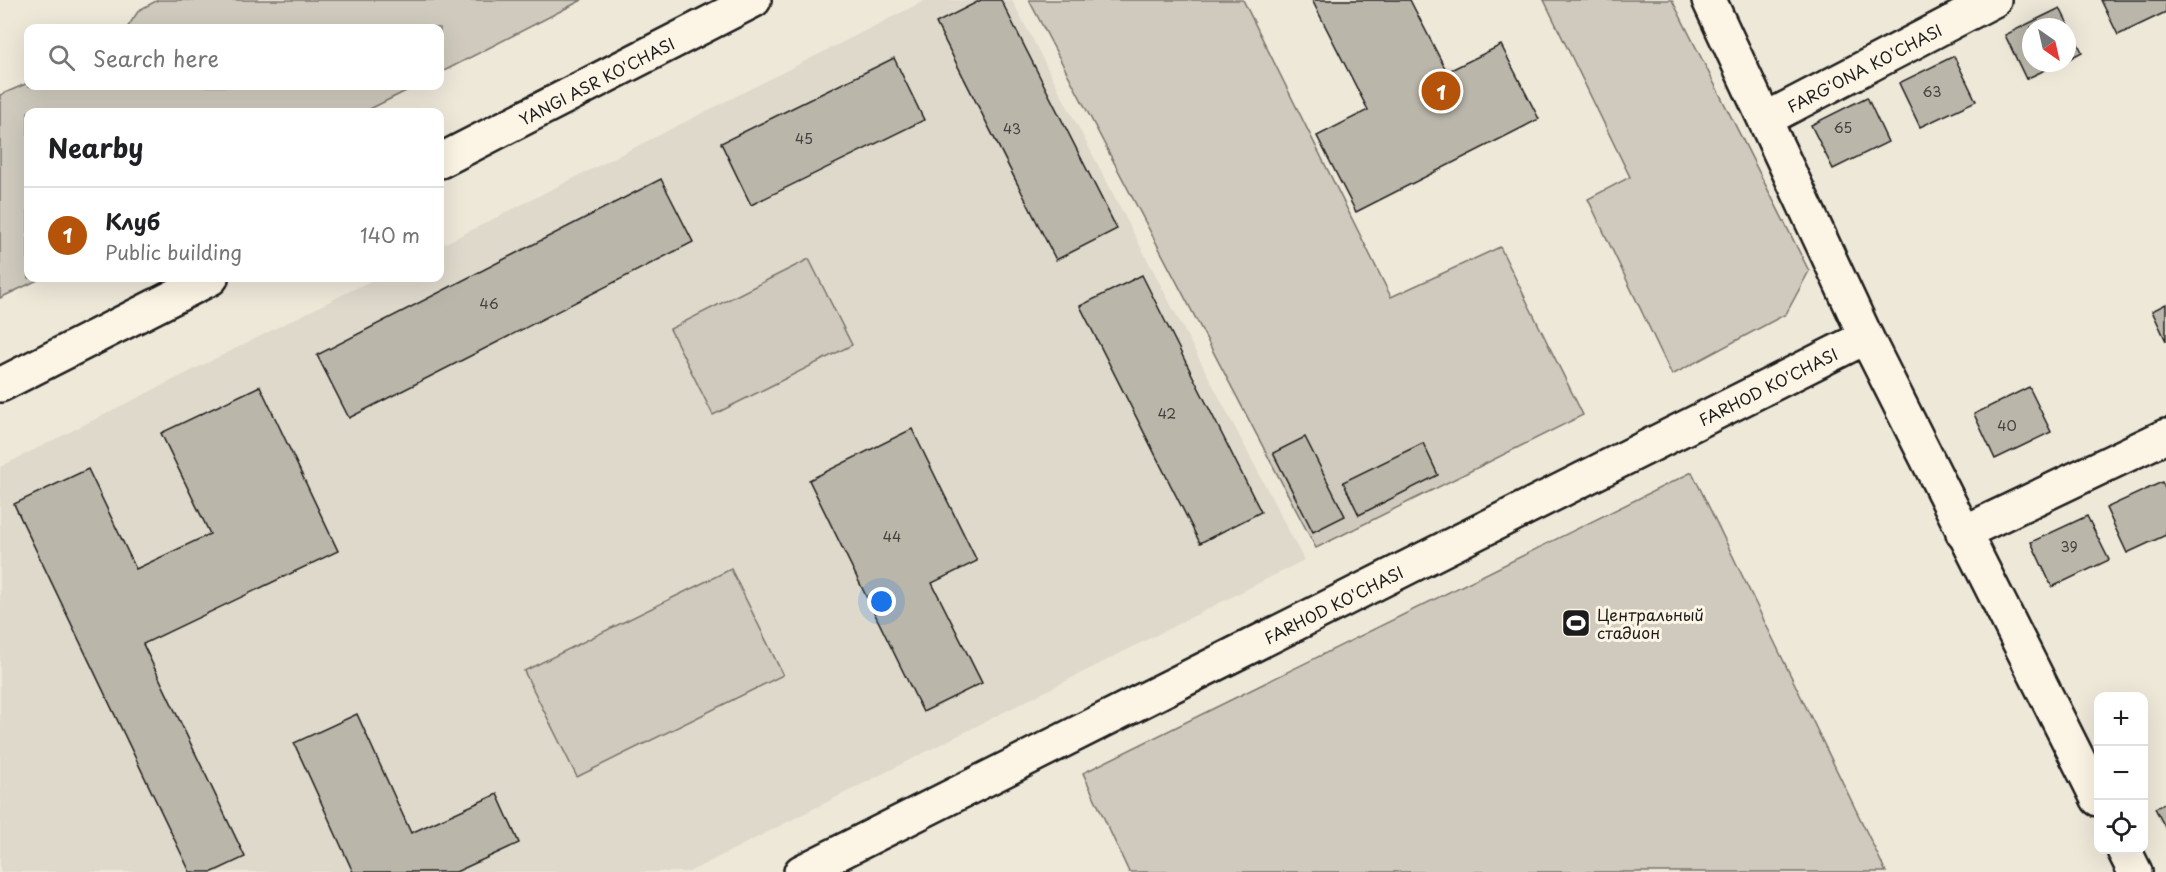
<!DOCTYPE html>
<meta charset="utf-8">
<style>
:root{--surface:#fff;--page:#f2f2f2;--text:#202124;--muted:#757577;--line:#e0e0e0;--accent:#b45309}
body{margin:0;font-family:"Playpen Sans",sans-serif;background:var(--page);color:var(--text)}
.controls{position:absolute;right:18px;bottom:18px;display:grid;overflow:hidden;border-radius:12px;box-shadow:0 6px 24px #0002}
.controls button{width:54px;height:54px;display:grid;place-items:center;padding:0;border:0;border-bottom:2px solid var(--line);background:var(--surface);color:var(--text);font:30px sans-serif}
.compass{position:absolute;left:2022px;top:18px;width:54px;height:54px;border-radius:50%;background:var(--surface);box-shadow:0 6px 24px #0002;rotate:146deg}
.you{position:absolute;left:882px;top:602px;width:21px;height:21px;margin:-15px;border:4px solid #fff;border-radius:50%;background:#1a73e8;box-shadow:0 0 0 9px #1a73e833}
.badge{display:grid;place-items:center;width:39px;height:39px;border-radius:50%;background:var(--accent);color:#fff;font-size:20px;font-weight:700}
.pin{position:absolute;translate:-50% -50%;border:3px solid #fff;box-shadow:0 2px 6px #0006}
.list{margin:0;padding:0;list-style:none}
h2{display:flex;justify-content:space-between;align-items:center;height:78px;margin:0;padding:0 24px;font-size:26px}
h2 small{font-size:20px;font-weight:400;color:var(--muted)}
.list li{display:grid;grid-template-columns:39px 1fr auto;gap:18px;align-items:center;box-sizing:border-box;height:96px;padding:0 24px;border-top:2px solid var(--line)}
.list b{display:block;font-size:22px;white-space:nowrap}
.list p{margin:0;font-size:20px;white-space:nowrap;color:var(--muted)}
.list em{font-size:20px;font-style:normal;color:var(--muted)}
.icon{flex:none;width:33px;height:33px;fill:none;stroke:currentColor;stroke-width:2;stroke-linecap:round;stroke-linejoin:round}
.map{position:relative;flex:none;width:2166px;height:872px;overflow:hidden}
.search{position:absolute;background:var(--surface);box-shadow:0 6px 24px #0002;left:24px;top:24px;width:420px;height:66px;display:flex;align-items:center;gap:15px;box-sizing:border-box;padding:0 21px;border-radius:12px;color:var(--muted);font-size:22px}
.panel{position:absolute;background:var(--surface);box-shadow:0 6px 24px #0002;left:24px;top:108px;width:420px;height:174px;border-radius:12px}
.map>svg:first-child{display:block}
</style>
<div class="map">
<svg width="2166" height="872" viewBox="0 0 2166 872">
<rect width="100%" height="100%" fill="#eee8d9"/>
<filter id="ink" filterUnits="userSpaceOnUse"><feTurbulence type="fractalNoise" baseFrequency=".0167" numOctaves="2"/><feDisplacementMap in="SourceGraphic" scale="12" xChannelSelector="R" yChannelSelector="G"/><feConvolveMatrix kernelMatrix="1 2 1 2 8 2 1 2 1" color-interpolation-filters="sRGB"/></filter>
<g filter="url(#ink)">
<!-- built -->
<polygon fill="#ded9cb" points="926,0 1012,0 1304,560 689,872 0,872 0,467 376,278 440,278 440,246"/>
<!-- green -->
<g fill="#cfcabd" stroke="#76736c" stroke-width="1.5">
<polygon points="158,0 582,0 440,73 440,28 127,28 139,10"/>
<polygon points="1029,0 1243,0 1391,297 1500,247 1583,415 1316,548"/>
<polygon points="1544,0 1672,0 1809,271 1786,314 1672,375 1588,199 1630,177"/>
<polygon points="28,83 28,86 416,86 364,112 28,112 28,278 42,278 0,298 0,95"/>
<polygon points="809,259 852,345 713,415 670,329"/>
<polygon points="1692,472 1886,872 1129,872 1083,773"/>
<polygon points="731,569 783,675 577,777 524,671"/>
</g>
<!-- building -->
<g fill="#bab6aa" stroke="#1c1c1c" stroke-width="1.5">
<polygon points="981,0 1001,0 1117,229 1056,260 936,23"/>
<polygon points="1312,0 1410,0 1447,72 1501,45 1539,119 1356,212 1317,136 1368,110"/>
<polygon points="2101,0 2166,0 2166,12 2118,35"/>
<polygon points="2060,8 2082,52 2067,60 2067,27 2031,27 2031,63 2060,63 2026,79 2005,35"/>
<polygon points="1954,56 1976,101 1920,127 1899,83"/>
<polygon points="894,58 924,120 751,205 721,143"/>
<polygon points="1867,97 1888,142 1833,169 1811,125"/>
<polygon points="661,179 693,242 349,418 317,355"/>
<polygon points="1142,275 1261,512 1200,543 1080,306"/>
<polygon points="2166,304 2166,341 2152,311"/>
<polygon points="260,386 338,551 143,644 245,857 213,872 190,872 14,504 88,469 136,569 210,534 161,433"/>
<polygon points="2029,387 2051,432 1995,459 1974,414"/>
<polygon points="912,429 977,561 932,583 982,683 923,712 809,480"/>
<polygon points="1305,437 1345,516 1313,532 1273,453"/>
<polygon points="1423,443 1438,475 1359,515 1343,482"/>
<polygon points="2162,482 2166,491 2166,535 2127,553 2106,508"/>
<polygon points="2087,516 2109,560 2052,587 2031,542"/>
<polygon points="357,714 411,833 497,794 519,843 456,872 353,872 294,743"/>
<polygon points="2166,803 2166,829 2155,808"/>
</g>
<g fill="none" stroke-linecap="round" stroke-linejoin="round">
<!-- minor casing -->
<g stroke="#1c1c1c" stroke-width="38">
<g id="minor">
<polyline points="1709,0 1866,337 2098,799"/>
<path id="s1" d="M 1766,119 L 1994,0"/>
<polyline points="1963,533 2166,436"/>
<polyline points="2124,850 2135,872"/>
<path id="s2" d="M 801,872 L 1866,337"/>
</g>
</g>
<!-- tertiary casing -->
<g stroke="#1c1c1c" stroke-width="38">
<g id="tertiary">
<path id="s3" d="M 440,161 L 754,0"/>
<polyline points="0,385 211,278"/>
</g>
</g>
<!-- minor -->
<use href="#minor" stroke="#fcf5e5" stroke-width="33"/>
<!-- tertiary -->
<use href="#tertiary" stroke="#fcf5e5" stroke-width="33"/>
</g>
</g>
<!-- icons -->
<defs>
<g id="stadium-square" transform="scale(1.5)"><rect x="-9" y="-9" width="18" height="18" rx="4" fill="#1c1c1c" stroke="#fcf5e5"/><path d="M0-5a6.5 5 0 1 0 0 10a6.5 5 0 1 0 0-10ZM-3.5-1.8h7v3.6h-7Z" fill="#fff"/></g>
</defs>
<g fill-rule="evenodd">
<use href="#stadium-square" x="1576" y="623"/>
</g>
<g text-anchor="middle" dominant-baseline="central" stroke-width="6" stroke-linejoin="round" paint-order="stroke">
<!-- number labels -->
<g font-size="14" fill="#444240">
<text x="1932" y="91">63</text>
<text x="1843" y="127">65</text>
<text x="1012" y="128">43</text>
<text x="804" y="138">45</text>
<text x="489" y="303">46</text>
<text x="1167" y="413">42</text>
<text x="2007" y="425">40</text>
<text x="892" y="536">44</text>
<text x="2069" y="546">39</text>
</g>
<!-- street labels -->
<g font-size="16" fill="#1c1c1c" stroke="#fcf5e5">
<text stroke="none"><textPath href="#s1" startOffset="111">FARG'ONA KO'CHASI</textPath></text>
<text stroke="none"><textPath href="#s3" startOffset="176">YANGI ASR KO'CHASI</textPath></text>
<text stroke="none"><textPath href="#s2" startOffset="1082">FARHOD KO'CHASI</textPath></text>
<text stroke="none"><textPath href="#s2" startOffset="596">FARHOD KO'CHASI</textPath></text>
</g>
<!-- poi labels -->
<g font-size="16" fill="#1c1c1c" stroke="#fcf5e5" text-anchor="start">
<text x="1597" y="614">Центральный<tspan x="1597" dy="18">стадион</tspan></text>
</g>
</g>
</svg>
<div class="controls">
<button>+</button>
<button>−</button>
<button><svg class="icon" aria-label="locate" viewBox="0 0 24 24"><circle cx="12" cy="12" r="6"/><path d="M12 2v4M12 18v4M2 12h4M18 12h4"/></svg></button>
</div>
<svg class="compass" viewBox="-18 -18 36 36"><path d="M0-13l5 13h-10z" fill="#e53935"/><path d="M0 13l5-13h-10z" fill="#757577"/></svg>
<div class="you"></div>
<div class="pin badge" style="left:1441px;top:91px">1</div>
<div class="search"><svg class="icon" aria-label="search" viewBox="0 0 24 24"><circle cx="10" cy="10" r="6"/><path d="M15 15l6 6"/></svg>Search here</div>
<section class="panel">
<h2>Nearby<small></small></h2>
<ul class="list">
<li><span class="badge">1</span><div><b>Клуб</b><p>Public building</p></div><em>140 m</em></li>
</ul>
</section>
</div>
